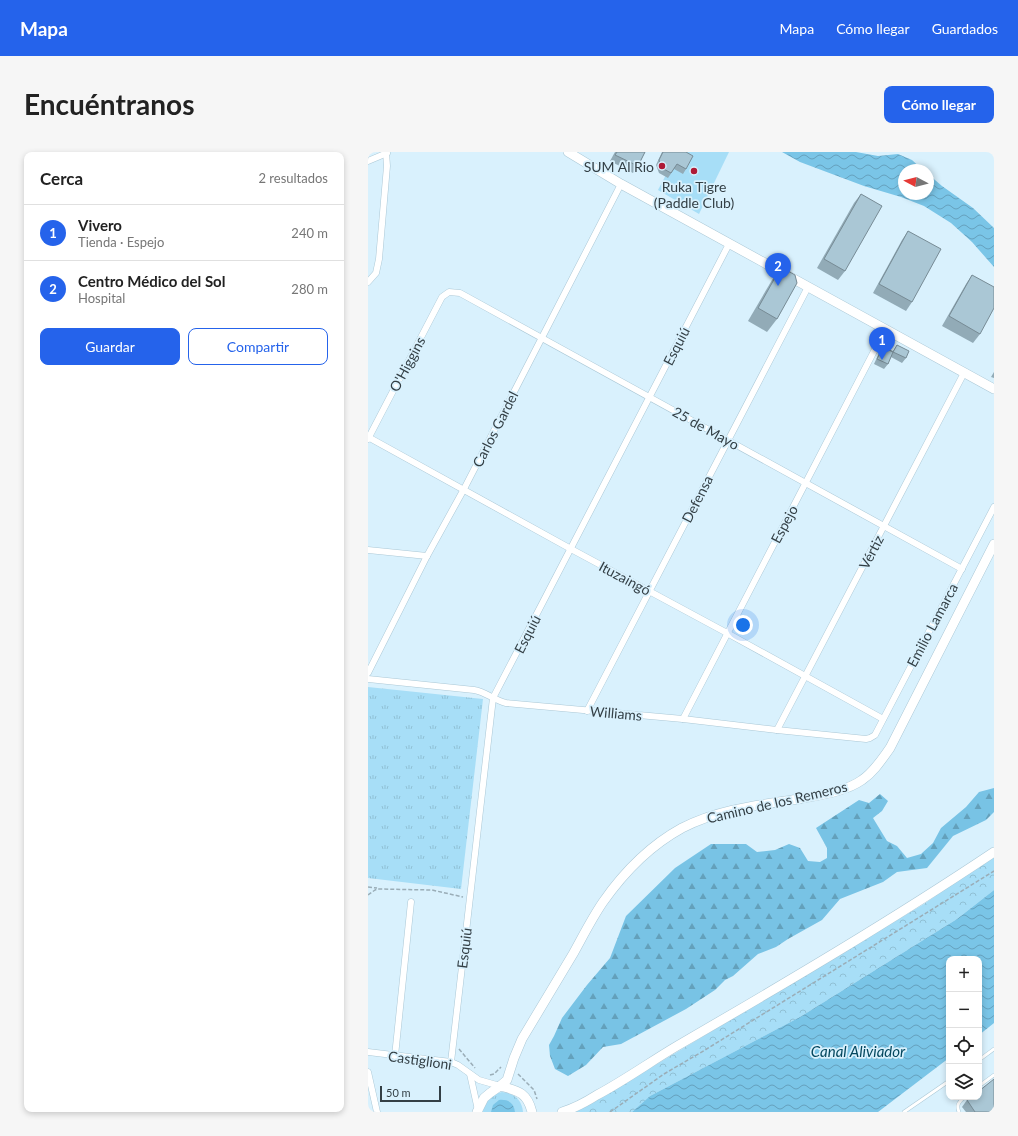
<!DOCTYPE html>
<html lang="es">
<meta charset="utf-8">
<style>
:root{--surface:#fff;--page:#f6f6f6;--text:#222;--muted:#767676;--line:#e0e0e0;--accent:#2563eb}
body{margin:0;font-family:Lato,sans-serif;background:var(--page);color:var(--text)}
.controls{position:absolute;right:12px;bottom:12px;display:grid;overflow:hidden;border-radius:8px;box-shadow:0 2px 6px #0003}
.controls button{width:36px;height:36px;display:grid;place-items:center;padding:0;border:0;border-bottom:1px solid var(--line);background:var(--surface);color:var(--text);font:20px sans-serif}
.compass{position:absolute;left:530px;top:12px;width:36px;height:36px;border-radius:50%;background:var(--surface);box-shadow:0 2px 6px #0003;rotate:277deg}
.scale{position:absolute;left:12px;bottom:10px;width:61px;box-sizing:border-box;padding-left:4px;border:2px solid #333f45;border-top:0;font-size:11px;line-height:14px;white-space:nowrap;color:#333f45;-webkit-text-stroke:3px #d9f1fd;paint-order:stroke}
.you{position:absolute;left:375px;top:473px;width:14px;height:14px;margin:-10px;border:3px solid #fff;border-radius:50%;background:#1a73e8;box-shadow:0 0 0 6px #1a73e833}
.badge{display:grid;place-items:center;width:26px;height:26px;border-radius:50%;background:var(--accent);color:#fff;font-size:13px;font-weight:700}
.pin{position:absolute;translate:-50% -33px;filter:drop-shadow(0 1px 2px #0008)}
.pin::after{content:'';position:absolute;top:21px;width:14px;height:12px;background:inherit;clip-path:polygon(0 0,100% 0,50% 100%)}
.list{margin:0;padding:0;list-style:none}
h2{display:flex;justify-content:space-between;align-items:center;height:52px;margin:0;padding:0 16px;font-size:17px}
h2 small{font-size:13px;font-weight:400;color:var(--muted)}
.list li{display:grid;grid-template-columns:26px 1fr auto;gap:12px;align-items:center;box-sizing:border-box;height:56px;padding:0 16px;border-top:1px solid var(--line)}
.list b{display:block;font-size:15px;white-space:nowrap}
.list p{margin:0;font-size:13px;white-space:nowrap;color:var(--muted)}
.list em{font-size:13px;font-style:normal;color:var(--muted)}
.actions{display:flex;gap:8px;padding:12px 16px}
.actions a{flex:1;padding:9px 0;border:1px solid var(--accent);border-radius:8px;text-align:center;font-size:14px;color:var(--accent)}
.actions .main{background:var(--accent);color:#fff}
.icon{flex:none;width:22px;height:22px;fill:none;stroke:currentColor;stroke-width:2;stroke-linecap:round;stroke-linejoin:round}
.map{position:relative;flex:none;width:626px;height:960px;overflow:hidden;border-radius:8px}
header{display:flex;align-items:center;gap:24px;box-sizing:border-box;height:56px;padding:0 20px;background:var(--accent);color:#fff}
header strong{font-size:19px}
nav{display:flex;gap:22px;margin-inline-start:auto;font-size:14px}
.intro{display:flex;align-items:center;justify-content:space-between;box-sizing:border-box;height:96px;padding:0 24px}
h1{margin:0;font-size:28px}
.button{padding:10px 18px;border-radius:8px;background:var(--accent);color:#fff;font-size:14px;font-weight:700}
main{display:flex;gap:24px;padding:0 24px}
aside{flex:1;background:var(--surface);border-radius:8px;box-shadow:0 2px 6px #0003}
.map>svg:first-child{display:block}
</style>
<header>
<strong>Mapa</strong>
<nav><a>Mapa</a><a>Cómo llegar</a><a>Guardados</a></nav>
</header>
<div class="intro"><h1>Encuéntranos</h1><a class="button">Cómo llegar</a></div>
<main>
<aside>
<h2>Cerca<small>2 resultados</small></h2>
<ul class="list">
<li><span class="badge">1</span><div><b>Vivero</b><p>Tienda · Espejo</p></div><em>240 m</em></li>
<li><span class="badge">2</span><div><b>Centro Médico del Sol</b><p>Hospital</p></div><em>280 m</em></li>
</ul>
<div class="actions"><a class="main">Guardar</a><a>Compartir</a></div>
</aside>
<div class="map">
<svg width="626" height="960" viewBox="0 0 626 960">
<defs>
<pattern id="grass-tufts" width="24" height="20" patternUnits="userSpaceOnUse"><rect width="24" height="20" fill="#a7def7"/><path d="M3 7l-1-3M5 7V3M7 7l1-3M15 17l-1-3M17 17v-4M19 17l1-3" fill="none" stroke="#90c0d5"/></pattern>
<pattern id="forest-firs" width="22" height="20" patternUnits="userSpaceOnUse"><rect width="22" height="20" fill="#78c3e5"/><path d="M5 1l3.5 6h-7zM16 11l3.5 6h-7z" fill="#63a0bb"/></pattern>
<pattern id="park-crowns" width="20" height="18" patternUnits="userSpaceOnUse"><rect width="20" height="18" fill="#a7def7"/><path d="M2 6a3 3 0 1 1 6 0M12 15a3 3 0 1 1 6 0" fill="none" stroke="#90c0d5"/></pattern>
<pattern id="water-waves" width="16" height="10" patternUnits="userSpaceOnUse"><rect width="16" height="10" fill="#7ac5e7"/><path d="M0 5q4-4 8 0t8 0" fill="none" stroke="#65a1bd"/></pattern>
</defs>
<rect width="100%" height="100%" fill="#d9f1fd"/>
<!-- grass -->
<g fill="url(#grass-tufts)">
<polygon points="0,535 115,547 93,737 0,726"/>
<path d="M 134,940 C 146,941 154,948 155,960 L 115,960 C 115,949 124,942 134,940 Z"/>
</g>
<!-- forest -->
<polygon fill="url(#forest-firs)" points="626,636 626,660 618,668 585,684 559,716 529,720 515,730 472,747 454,768 420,787 408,795 390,802 365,824 357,828 347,838 318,857 253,892 235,895 218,913 200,924 187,917 182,904 181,893 186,884 194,866 219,833 242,806 258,764 307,716 343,692 378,692 389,700 407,698 421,692 432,696 440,709 452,710 459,706 459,696 448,676 491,648 501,651 512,642 520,649 514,659 505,666 519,689 529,694 539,706 553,702 565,691 573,676 598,655 611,640"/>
<!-- park -->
<polygon fill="url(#park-crowns)" points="626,703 626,738 589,767 432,865 282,944 264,960 206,960 219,954 556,752"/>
<!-- pitch -->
<polygon fill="#a7def7" points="310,0 361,0 331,62 290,38"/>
<!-- water -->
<g fill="url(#water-waves)">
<polygon points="414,0 488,0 510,4 530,2 544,8 555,18 536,18 536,42 560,42 560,22 574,34 605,56 626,76 626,115 604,90 583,71 556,54 533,45 496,34 432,10"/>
<polygon points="626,738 626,871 611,883 611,807 581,807 581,906 510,960 264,960 282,944 432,865 589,767"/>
<path d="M 131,948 C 140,947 146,951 147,960 L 123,960 L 125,953 Z"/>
</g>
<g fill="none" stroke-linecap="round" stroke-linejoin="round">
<!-- lane casing -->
<g stroke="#abc8d6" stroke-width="4">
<g id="lane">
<polyline points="611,908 626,897"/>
<polyline points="611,934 626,923"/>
<polyline points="536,960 581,929"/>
<path d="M 591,960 C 588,953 591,949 597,945"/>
</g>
</g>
<!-- street casing -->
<g stroke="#abc8d6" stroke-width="7">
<g id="street">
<polyline points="0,9 19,1"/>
<polyline points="0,130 8,121 11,107 19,14 18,0"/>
<polyline points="0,285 203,397 359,481 515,567"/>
<polyline points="0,287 74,145 81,140 92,141 594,417"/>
<polyline points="0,398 59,404"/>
<polyline points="0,521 59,404 96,337 253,32"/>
<path d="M 0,527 L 106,538 C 118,540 126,548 138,551 L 315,567 L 409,578 L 498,587 L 502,586 L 507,583 L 626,355"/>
<polyline points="219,559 440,135"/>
<polyline points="315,567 517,178"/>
<polyline points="409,578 596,221"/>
<polyline points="0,900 83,910 90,913 111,928 132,934"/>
<polyline points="27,904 43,750"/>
<polyline points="83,910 125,546 361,92"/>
<polyline points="0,920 9,960"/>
<polyline points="102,922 110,958"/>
</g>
</g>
<!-- secondary casing -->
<g stroke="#abc8d6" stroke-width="10">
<g id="secondary">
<polyline points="200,0 253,32 626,237"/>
<path d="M 132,934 C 150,939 159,940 164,960"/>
<path d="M 109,960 L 116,946 L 122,941 L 132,934 L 139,928 L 146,906 L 154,887 C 171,859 188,830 205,802 C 215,784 224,766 235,750 C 256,720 283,693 314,676 C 351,657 391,653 431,647 C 451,643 477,640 494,628 C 506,620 514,607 522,596 L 626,392"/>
<path d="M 194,960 C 207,956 218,950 229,943 C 257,928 282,910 309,894 C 416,832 523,769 626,700"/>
</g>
</g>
<!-- path -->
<g stroke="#9aadb7" stroke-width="1.5" stroke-dasharray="4 2" stroke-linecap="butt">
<polyline points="0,735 9,736"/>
<polyline points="0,743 7,738 10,737 64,738 95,745"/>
<polyline points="91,897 107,916"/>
<polyline points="150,922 166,938 169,947"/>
<polyline points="122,923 126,922 133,915"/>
<polyline points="242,960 296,922 337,898 626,719"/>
</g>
<!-- lane -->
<use href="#lane" stroke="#fff" stroke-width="3"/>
<!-- street -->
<use href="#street" stroke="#fff" stroke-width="6"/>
<!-- secondary -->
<use href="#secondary" stroke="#fff" stroke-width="9"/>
</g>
<!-- wall -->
<g fill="#92abb7">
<polygon points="247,0 277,0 270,14 265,21 242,9"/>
<polygon points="294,0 318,0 318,17 315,22 306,17 300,26 291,21 288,13"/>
<polygon points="493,42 477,119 470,128 449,116 486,51"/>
<polygon points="540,79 544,150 538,159 505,141 534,88"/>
<polygon points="413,115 409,167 399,180 380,169 404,128"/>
<polygon points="604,123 612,182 605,191 574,174 598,132"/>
<polygon points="529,193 538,206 534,211 523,205 520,212 516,217 506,212 512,199 515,195 525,199"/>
<polygon points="626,220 626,226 623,225"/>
<polygon points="599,948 626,960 598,960 594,955"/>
</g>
<!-- building -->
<g fill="#aac7d5" stroke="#778b95">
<polygon points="249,0 277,0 270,14 247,3"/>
<polygon points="295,0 318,0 325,4 318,17 309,12 303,21 294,16 291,8"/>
<polygon points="493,42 514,54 477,119 456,107"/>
<polygon points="540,79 573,97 544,150 511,132"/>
<polygon points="413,115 427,123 429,131 409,167 390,156"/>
<polygon points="604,123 626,135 626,156 612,182 581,164"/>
<polygon points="529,193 541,199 538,206 525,200"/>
<polygon points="515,195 525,200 520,212 509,207"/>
<polygon points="626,927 626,960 607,960 599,948 603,945 611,945 611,939"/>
</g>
<!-- markers -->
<g fill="#ae1a36" stroke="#d9f1fd" stroke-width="1.5">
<circle cx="294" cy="14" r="4"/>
<circle cx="326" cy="19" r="4"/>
</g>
<g text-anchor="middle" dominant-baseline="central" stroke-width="3.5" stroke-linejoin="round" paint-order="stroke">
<!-- poi labels -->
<g font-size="14" fill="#333f45" stroke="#d9f1fd" text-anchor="end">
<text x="286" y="14">SUM Al Rio</text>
<text x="326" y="34" text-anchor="middle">Ruka Tigre<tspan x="326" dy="16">(Paddle Club)</tspan></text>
</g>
<!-- street labels -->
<g font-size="14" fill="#333f45" stroke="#d9f1fd">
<text transform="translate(308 194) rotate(-63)">Esquiú</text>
<text transform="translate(39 212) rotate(-62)">O'Higgins</text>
<text transform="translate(338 276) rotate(29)">25 de Mayo</text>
<text transform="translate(127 277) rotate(-63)">Carlos Gardel</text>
<text transform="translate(329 347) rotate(-63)">Defensa</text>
<text transform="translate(416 372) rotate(-62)">Espejo</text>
<text transform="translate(503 400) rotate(-62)">Vértiz</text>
<text transform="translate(257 426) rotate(28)">Ituzaingó</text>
<text transform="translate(564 473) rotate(-62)">Emilio Lamarca</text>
<text transform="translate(159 482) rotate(-63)">Esquiú</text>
<text transform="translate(248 561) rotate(5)">Williams</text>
<text transform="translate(409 650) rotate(-13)">Camino de los Remeros</text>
<text transform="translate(96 796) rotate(-83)">Esquiú</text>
<text transform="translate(52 908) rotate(8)">Castiglioni</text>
</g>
<!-- water labels -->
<g font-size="15" font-style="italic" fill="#03475e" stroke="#d9f1fd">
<text x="490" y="899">Canal Aliviador</text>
</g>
</g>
</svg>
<div class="controls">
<button>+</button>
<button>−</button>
<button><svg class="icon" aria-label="locate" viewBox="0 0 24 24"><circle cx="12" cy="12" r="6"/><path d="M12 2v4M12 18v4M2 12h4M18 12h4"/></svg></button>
<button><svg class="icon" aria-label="layers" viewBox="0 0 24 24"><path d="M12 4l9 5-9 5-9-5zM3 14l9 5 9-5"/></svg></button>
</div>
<svg class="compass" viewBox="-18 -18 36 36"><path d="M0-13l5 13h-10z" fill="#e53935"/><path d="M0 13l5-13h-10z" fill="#767676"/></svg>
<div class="scale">50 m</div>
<div class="you"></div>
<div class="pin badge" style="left:514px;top:208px">1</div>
<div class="pin badge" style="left:410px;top:134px">2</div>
</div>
</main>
